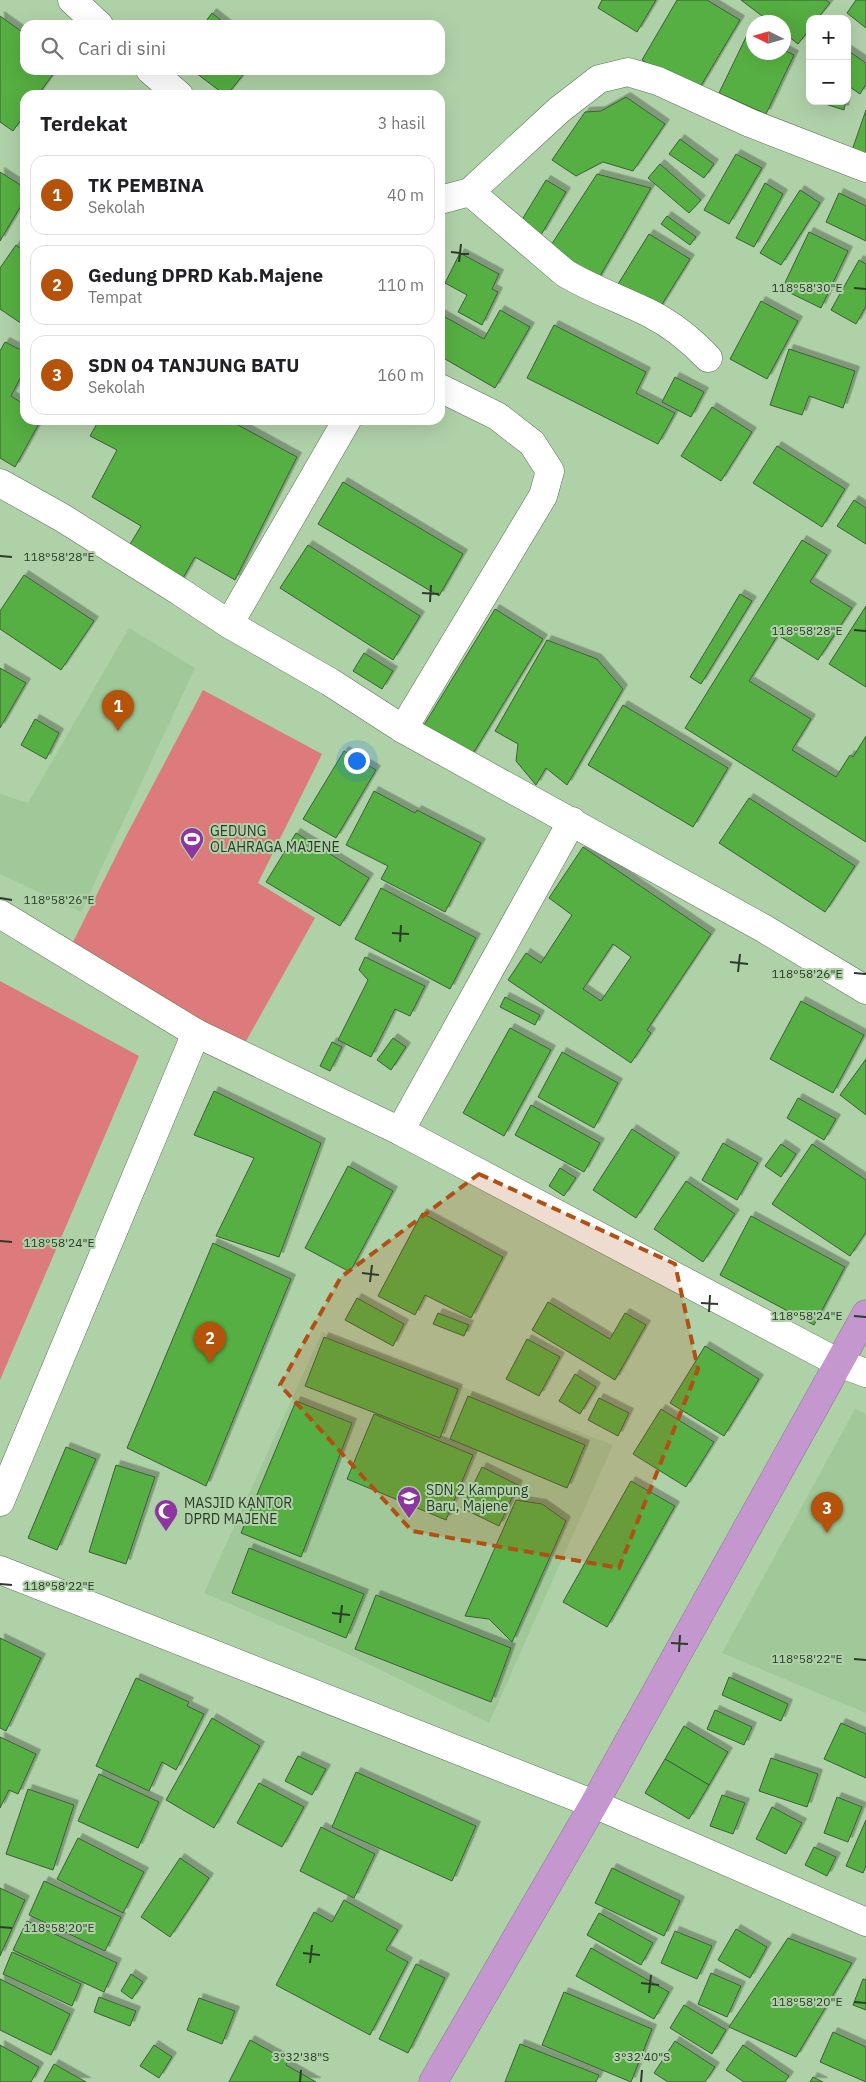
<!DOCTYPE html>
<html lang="id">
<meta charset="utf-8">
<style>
:root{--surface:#fff;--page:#f6f6f6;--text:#202124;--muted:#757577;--line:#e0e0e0;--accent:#b45309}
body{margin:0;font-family:"IBM Plex Sans",sans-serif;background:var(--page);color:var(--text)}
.controls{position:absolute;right:15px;top:15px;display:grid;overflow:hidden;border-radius:10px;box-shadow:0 5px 20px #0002}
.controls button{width:45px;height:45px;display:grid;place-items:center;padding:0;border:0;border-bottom:1px solid var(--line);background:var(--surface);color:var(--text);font:25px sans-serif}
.compass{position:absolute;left:746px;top:15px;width:45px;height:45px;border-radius:50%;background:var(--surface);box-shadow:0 5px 20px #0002;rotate:275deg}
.you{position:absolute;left:356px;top:760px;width:18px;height:18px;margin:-12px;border:4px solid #fff;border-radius:50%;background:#1a73e8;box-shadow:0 0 0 8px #1a73e833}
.badge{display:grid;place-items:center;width:32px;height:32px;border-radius:50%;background:var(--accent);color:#fff;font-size:16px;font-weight:700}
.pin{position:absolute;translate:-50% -41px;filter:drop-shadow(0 1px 2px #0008)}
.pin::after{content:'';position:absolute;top:26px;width:18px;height:15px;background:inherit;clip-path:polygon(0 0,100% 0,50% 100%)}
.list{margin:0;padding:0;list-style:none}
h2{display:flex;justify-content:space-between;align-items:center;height:65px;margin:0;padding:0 20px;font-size:21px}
h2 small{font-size:16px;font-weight:400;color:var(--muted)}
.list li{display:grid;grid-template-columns:32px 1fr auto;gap:15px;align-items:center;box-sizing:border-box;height:80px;margin:0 10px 10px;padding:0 10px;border:1px solid var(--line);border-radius:15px}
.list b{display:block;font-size:19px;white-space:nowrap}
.list p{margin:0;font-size:16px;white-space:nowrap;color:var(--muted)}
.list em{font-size:16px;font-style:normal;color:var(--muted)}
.icon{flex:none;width:28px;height:28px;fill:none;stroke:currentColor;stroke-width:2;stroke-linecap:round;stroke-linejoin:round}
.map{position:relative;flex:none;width:866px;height:2082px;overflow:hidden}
.search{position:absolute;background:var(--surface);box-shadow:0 5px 20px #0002;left:20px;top:20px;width:425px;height:55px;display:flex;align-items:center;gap:12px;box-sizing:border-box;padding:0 18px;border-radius:15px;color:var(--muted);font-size:19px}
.panel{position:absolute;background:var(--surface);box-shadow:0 5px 20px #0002;left:20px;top:90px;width:425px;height:335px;border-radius:15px}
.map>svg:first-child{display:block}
</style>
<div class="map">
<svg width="866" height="2082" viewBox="0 0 866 2082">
<defs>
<filter id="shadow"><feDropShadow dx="4.5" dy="-4.5" stdDeviation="0" flood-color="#0004"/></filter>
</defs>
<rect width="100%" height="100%" fill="#afd1a8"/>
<!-- built -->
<g fill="#a1c898">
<polygon points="129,628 195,668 81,912 0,874 0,794 28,803"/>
<polygon points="322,1332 613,1445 489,1723 346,1653 204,1593"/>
<polygon points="855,1409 866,1414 866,1713 722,1653"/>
</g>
<!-- green -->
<g fill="#dd7a7b">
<polygon points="203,690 322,754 258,883 315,918 241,1050 69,950 126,836"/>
<polygon points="0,981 139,1056 0,1380"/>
</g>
<!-- building -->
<g fill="#56af43" stroke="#3f5d39" fill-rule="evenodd" filter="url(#shadow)">
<polygon points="602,0 656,0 637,32 598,8"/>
<polygon points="677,0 707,0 740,20 696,94 642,60"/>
<polygon points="741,0 826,0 830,3 817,19 810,19 810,29 798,44 784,33 784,22 770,22"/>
<polygon points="856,0 866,0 866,28 847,13"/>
<polygon points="212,13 227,25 203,25"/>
<polygon points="0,16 25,34 25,70 56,70 38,95 25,95 25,114 13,131 0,122"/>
<polygon points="748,33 754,35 754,52 784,52 784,50 794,55 766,114 719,93"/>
<polygon points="847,50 866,63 866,84 860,94 847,85"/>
<polygon points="192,70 247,70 227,95 225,95"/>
<polygon points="626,97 665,124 633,171 603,162 576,176 552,160 585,112 601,111"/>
<polygon points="816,101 846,101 844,110"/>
<polygon points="866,110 866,165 849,159"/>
<polygon points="680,139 714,164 704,178 669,154"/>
<polygon points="736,154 762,168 729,224 704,210"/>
<polygon points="660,164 701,200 689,213 648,178"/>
<polygon points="0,172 25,188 25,199 0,241"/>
<polygon points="597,174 651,188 596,283 546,253"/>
<polygon points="546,180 566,192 541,235 520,223"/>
<polygon points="765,183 783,194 754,247 736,238"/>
<polygon points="800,190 820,203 781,265 760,253"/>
<polygon points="839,193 866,206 866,241 826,222"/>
<polygon points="667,216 696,237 690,245 661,224"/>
<polygon points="809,232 848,251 821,308 782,289"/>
<polygon points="649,234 690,259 656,314 615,289"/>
<polygon points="16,245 25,252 25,326 0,309 0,268"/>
<polygon points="460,253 499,274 492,289 498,292 482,325 458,312 467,295 445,283"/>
<polygon points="859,260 866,264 866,306 856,324 831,310"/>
<polygon points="761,301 798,321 767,379 730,359"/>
<polygon points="500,310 530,327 495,388 440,356 440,314 484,339"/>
<polygon points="554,325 646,372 636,393 675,413 658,444 527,378"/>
<polygon points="5,342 25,352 25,369 11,396 25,405 25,420 41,420 15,467 0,458 0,351"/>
<polygon points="789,349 855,371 843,408 809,396 802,415 770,405"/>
<polygon points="675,377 704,392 691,417 662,402"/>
<polygon points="712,407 752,432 721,481 681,456"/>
<polygon points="99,420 229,420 297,457 235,580 195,557 179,585 126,551 141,526 92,497 117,450 90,436"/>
<polygon points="777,446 845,489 822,527 753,483"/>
<polygon points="343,482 463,554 439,596 318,524"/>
<polygon points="854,500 866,508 866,544 837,526"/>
<polygon points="802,540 827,555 810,582 852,608 818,660 778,635 749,681 811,719 792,750 836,777 850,755 853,757 866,736 866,842 685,728"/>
<polygon points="308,545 420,616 393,660 280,588"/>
<polygon points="24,575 94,621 61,670 0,629 0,611"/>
<polygon points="740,594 752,601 701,684 690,677"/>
<polygon points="866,606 866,687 829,664"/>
<polygon points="495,609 543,639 469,760 421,730"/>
<polygon points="547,640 597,659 623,689 567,785 546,768 536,785 516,761 518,744 495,731"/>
<polygon points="364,653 393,671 382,689 353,671"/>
<polygon points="0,668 26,683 0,728"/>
<polygon points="623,705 728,768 693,827 588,765"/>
<polygon points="35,719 59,733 46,759 21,745"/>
<polygon points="344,751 376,770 336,838 303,819"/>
<polygon points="374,791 415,813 417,810 481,843 445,912 381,879 388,866 346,845"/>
<polygon points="749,798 855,866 825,912 719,843"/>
<polygon points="296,833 369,878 340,926 266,882"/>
<path d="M 583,847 L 711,934 L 647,1030 L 651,1033 L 631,1063 L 508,980 L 526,953 L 541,963 L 572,915 L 549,898 ZM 613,944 L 631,957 L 601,1001 L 583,989 Z"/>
<polygon points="381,888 476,938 450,989 355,939"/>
<polygon points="365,957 425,986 410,1016 395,1009 371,1057 338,1040 368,980 359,970"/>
<polygon points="505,997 540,1015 535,1025 500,1007"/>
<polygon points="801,1001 864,1035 833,1093 770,1059"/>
<polygon points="510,1028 551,1050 504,1136 463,1113"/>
<polygon points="393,1038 406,1047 391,1070 377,1060"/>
<polygon points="332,1042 342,1047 330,1071 320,1066"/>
<polygon points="562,1052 618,1083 594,1128 538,1097"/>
<polygon points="866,1059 866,1115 840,1095"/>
<polygon points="214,1091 321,1143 279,1257 216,1236 254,1158 194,1135"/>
<polygon points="798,1098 836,1119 824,1140 787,1118"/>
<polygon points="531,1105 600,1143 584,1172 515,1135"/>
<polygon points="632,1129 675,1157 636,1218 593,1190"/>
<polygon points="723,1143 758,1163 737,1200 702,1180"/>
<polygon points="781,1144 796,1154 781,1177 765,1166"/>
<polygon points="812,1144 866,1180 866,1232 850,1256 772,1204"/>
<polygon points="348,1166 393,1191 350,1272 305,1248"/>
<polygon points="560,1168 576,1178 564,1196 549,1186"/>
<polygon points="686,1181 735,1214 703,1262 654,1229"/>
<polygon points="422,1213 503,1257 471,1318 425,1295 415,1315 378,1296"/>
<polygon points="751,1216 845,1267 814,1325 720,1275"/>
<polygon points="213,1243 291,1279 206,1486 127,1448"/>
<polygon points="357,1298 404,1324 393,1346 345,1320"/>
<polygon points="548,1302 610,1339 625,1313 646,1325 615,1380 532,1330"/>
<polygon points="438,1313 469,1325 464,1336 433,1324"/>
<polygon points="324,1337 458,1389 440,1438 305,1386"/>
<polygon points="527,1339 560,1357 539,1396 506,1379"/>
<polygon points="705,1346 759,1379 724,1436 670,1403"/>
<polygon points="575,1374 596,1387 580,1414 559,1401"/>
<polygon points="468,1396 585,1445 567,1488 450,1439"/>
<polygon points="599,1398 629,1413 618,1436 588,1420"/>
<polygon points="296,1401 352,1423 301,1557 241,1533"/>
<polygon points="661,1409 714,1442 686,1487 633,1454"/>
<polygon points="374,1414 473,1455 446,1520 347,1479"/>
<polygon points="66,1447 96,1459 57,1550 28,1538"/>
<polygon points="116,1465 155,1477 126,1564 89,1552"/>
<polygon points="482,1467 518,1485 499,1526 462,1508"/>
<polygon points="631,1481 675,1506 607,1627 563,1602"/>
<polygon points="516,1500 542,1504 566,1521 512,1642 489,1619 465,1616"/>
<polygon points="249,1548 364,1594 346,1638 232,1593"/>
<polygon points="376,1595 511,1648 491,1702 355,1649"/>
<polygon points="0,1638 41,1658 6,1731 0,1728"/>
<polygon points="729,1677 788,1704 781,1721 722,1695"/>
<polygon points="136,1678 189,1702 187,1706 204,1714 176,1770 162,1762 149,1791 96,1766"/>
<polygon points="715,1710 752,1727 744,1745 707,1729"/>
<polygon points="212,1718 260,1746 214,1828 166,1800"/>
<polygon points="841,1723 866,1734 866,1778 824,1759"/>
<polygon points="684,1726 728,1752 709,1785 665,1759"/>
<polygon points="0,1737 36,1754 18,1794 9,1790 0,1808"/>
<polygon points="298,1756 326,1769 312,1795 285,1781"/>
<polygon points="771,1758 818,1774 807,1807 759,1791"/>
<polygon points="665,1759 709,1785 689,1819 645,1793"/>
<polygon points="356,1772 476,1826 452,1881 332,1827"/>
<polygon points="99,1774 159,1802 138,1848 78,1821"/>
<polygon points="259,1783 304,1807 282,1847 237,1823"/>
<polygon points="28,1789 74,1805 53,1870 6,1854"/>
<polygon points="722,1795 745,1803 733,1834 710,1826"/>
<polygon points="837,1797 862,1807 848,1842 824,1833"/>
<polygon points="772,1807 802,1823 786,1854 756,1839"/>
<polygon points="866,1820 866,1866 863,1873 846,1866"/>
<polygon points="321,1827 375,1854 354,1898 300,1871"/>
<polygon points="78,1838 144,1872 123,1913 57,1879"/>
<polygon points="814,1847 836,1857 827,1876 805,1865"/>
<polygon points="180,1858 209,1878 170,1937 141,1917"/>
<polygon points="612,1868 680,1901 664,1936 595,1903"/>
<polygon points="44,1881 121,1917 105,1951 29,1915"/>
<polygon points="0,1888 25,1900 0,1956"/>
<polygon points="344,1900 398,1930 386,1950 408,1962 370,2035 276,1985 314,1912 332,1922"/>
<polygon points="599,1913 653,1943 641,1965 587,1935"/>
<polygon points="27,1921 117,1963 104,1992 13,1950"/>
<polygon points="736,1929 767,1947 750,1978 718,1960"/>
<polygon points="675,1931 712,1946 697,1979 661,1963"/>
<polygon points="788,1938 852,1963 796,2057 729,2027"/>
<polygon points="591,1948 669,1992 654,2019 576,1976"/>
<polygon points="12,1952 81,1984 72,2006 3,1974"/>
<polygon points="416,1964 445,1978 408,2053 379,2039"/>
<polygon points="711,1973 741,1986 727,2017 698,2004"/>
<polygon points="131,1974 143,1982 132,1999 121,1991"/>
<polygon points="0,1979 70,2014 51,2055 0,2030"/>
<polygon points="863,1979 866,1980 866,2010 853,2005"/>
<polygon points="564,1992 652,2029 631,2082 542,2045"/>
<polygon points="99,1997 136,2011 130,2026 94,2012"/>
<polygon points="199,1998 235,2011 222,2044 187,2030"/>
<polygon points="684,2005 726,2030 712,2054 670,2028"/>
<polygon points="833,2032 866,2047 866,2082 820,2062"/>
<polygon points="250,2040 288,2061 286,2065 316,2082 229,2082"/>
<polygon points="675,2041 715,2067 705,2082 668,2082 654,2073"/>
<polygon points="520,2044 599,2075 596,2082 505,2082"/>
<polygon points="0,2045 39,2067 31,2082 0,2082"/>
<polygon points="154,2045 172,2057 159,2078 140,2066"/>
<polygon points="743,2045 789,2076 785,2082 744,2082 726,2070"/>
<polygon points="54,2064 86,2082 44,2082"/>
<polygon points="813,2077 823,2082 810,2082"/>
</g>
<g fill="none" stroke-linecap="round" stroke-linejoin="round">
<!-- street casing -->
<g stroke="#577650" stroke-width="29">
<g id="street">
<polyline points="72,0 99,25"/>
<polyline points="150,70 179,95"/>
<path d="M 470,192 L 565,273 C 591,289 621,299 649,313 C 671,324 691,340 708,358"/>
<polyline points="440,200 470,192 559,110 599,79 628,72 658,81 750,123 866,168"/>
<polyline points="0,483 61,517 179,591 229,624 330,682 403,729 763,928 866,990"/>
<polyline points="229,624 347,420"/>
<polyline points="403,729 543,496 550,471 532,443 497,416 440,388"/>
<polyline points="0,914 196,1033 400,1131 839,1363 866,1373"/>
<polyline points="400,1131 572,821"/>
<polyline points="0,1502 196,1033"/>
<polyline points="0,1570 594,1804 866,1922"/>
</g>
</g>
<!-- highway casing -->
<g stroke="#8f7795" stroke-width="29">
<polyline id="highway" points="433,2082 594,1804 866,1314"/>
</g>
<!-- street -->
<use href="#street" stroke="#fff" stroke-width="28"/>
<!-- highway -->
<use href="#highway" stroke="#c497ce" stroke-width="28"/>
</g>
<!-- marked area -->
<path fill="#b05015" fill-opacity="0.2" stroke="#b05015" stroke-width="4" stroke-dasharray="10 6" stroke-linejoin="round" d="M 479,1174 L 675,1264 L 698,1369 L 619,1568 L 412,1531 L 280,1385 L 341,1277 Z"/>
<!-- ticks -->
<path fill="none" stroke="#2d3b2a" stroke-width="2" d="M 451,252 L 469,254M 459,262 L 461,244M 854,288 L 866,289M 0,556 L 12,557M 422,593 L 439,594M 430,602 L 431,585M 854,630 L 866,631M 0,898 L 12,900M 392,933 L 409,934M 400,942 L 401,925M 730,962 L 748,964M 738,972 L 740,954M 854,973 L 866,974M 0,1241 L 12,1242M 362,1273 L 379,1275M 370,1282 L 372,1265M 701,1303 L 718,1304M 709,1312 L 710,1295M 854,1316 L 866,1317M 0,1584 L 12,1585M 332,1613 L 350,1615M 340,1623 L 342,1605M 671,1643 L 688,1644M 679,1652 L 680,1635M 854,1659 L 866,1660M 0,1927 L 12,1928M 303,1953 L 320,1955M 310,1963 L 312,1945M 641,1983 L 659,1985M 649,1993 L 651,1975M 854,2002 L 866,2003M 300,2082 L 301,2070M 641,2082 L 642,2070"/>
<!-- icons -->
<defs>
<g id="stadium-pin" transform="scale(1.25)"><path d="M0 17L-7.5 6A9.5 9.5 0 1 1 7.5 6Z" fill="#8e35a1" stroke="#afd1a8"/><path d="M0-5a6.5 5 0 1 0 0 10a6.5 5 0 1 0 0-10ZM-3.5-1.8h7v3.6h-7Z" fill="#fff"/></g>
<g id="school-pin" transform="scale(1.25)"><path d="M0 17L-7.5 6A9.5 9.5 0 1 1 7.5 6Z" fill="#8e35a1" stroke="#afd1a8"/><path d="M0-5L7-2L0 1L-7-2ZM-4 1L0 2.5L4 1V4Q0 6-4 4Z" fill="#fff"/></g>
<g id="mosque-pin" transform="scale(1.25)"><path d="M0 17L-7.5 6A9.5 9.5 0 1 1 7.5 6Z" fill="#8e35a1" stroke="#afd1a8"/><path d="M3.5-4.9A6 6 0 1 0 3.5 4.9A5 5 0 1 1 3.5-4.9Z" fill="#fff"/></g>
</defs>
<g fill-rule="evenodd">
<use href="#stadium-pin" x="192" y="839"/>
<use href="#school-pin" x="409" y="1498"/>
<use href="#mosque-pin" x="166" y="1511"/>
</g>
<g text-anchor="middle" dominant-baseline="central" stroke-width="4" stroke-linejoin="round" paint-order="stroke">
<!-- poi labels -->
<g font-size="14" fill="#2d3b2a" stroke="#afd1a8" text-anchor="start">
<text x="210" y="831">GEDUNG<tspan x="210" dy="16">OLAHRAGA MAJENE</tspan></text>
<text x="426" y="1490">SDN 2 Kampung<tspan x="426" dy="16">Baru, Majene</tspan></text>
<text x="184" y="1503">MASJID KANTOR<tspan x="184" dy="16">DPRD MAJENE</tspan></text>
</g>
</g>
<g font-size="12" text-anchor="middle" fill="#2d3b2a" stroke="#afd1a8" stroke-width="4" stroke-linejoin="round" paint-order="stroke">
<text x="807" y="292">118°58'30"E</text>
<text x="59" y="561">118°58'28"E</text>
<text x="807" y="635">118°58'28"E</text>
<text x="59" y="904">118°58'26"E</text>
<text x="807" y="978">118°58'26"E</text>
<text x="59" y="1247">118°58'24"E</text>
<text x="807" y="1320">118°58'24"E</text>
<text x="59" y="1590">118°58'22"E</text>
<text x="807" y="1663">118°58'22"E</text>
<text x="59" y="1932">118°58'20"E</text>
<text x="807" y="2006">118°58'20"E</text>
<text x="301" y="2061">3°32'38"S</text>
<text x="642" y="2061">3°32'40"S</text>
</g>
</svg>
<div class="controls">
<button>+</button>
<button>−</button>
</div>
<svg class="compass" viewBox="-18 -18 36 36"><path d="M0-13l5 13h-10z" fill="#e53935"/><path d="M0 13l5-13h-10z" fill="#757577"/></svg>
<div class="you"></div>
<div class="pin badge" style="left:118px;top:731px">1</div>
<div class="pin badge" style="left:210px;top:1363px">2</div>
<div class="pin badge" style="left:827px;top:1533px">3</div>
<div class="search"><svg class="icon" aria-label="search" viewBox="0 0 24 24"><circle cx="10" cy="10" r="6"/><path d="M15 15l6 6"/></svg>Cari di sini</div>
<section class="panel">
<h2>Terdekat<small>3 hasil</small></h2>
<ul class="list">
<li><span class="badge">1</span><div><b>TK PEMBINA</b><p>Sekolah</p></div><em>40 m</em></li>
<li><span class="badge">2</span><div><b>Gedung DPRD Kab.Majene</b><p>Tempat</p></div><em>110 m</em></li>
<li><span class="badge">3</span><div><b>SDN 04 TANJUNG BATU</b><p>Sekolah</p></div><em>160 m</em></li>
</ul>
</section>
</div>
